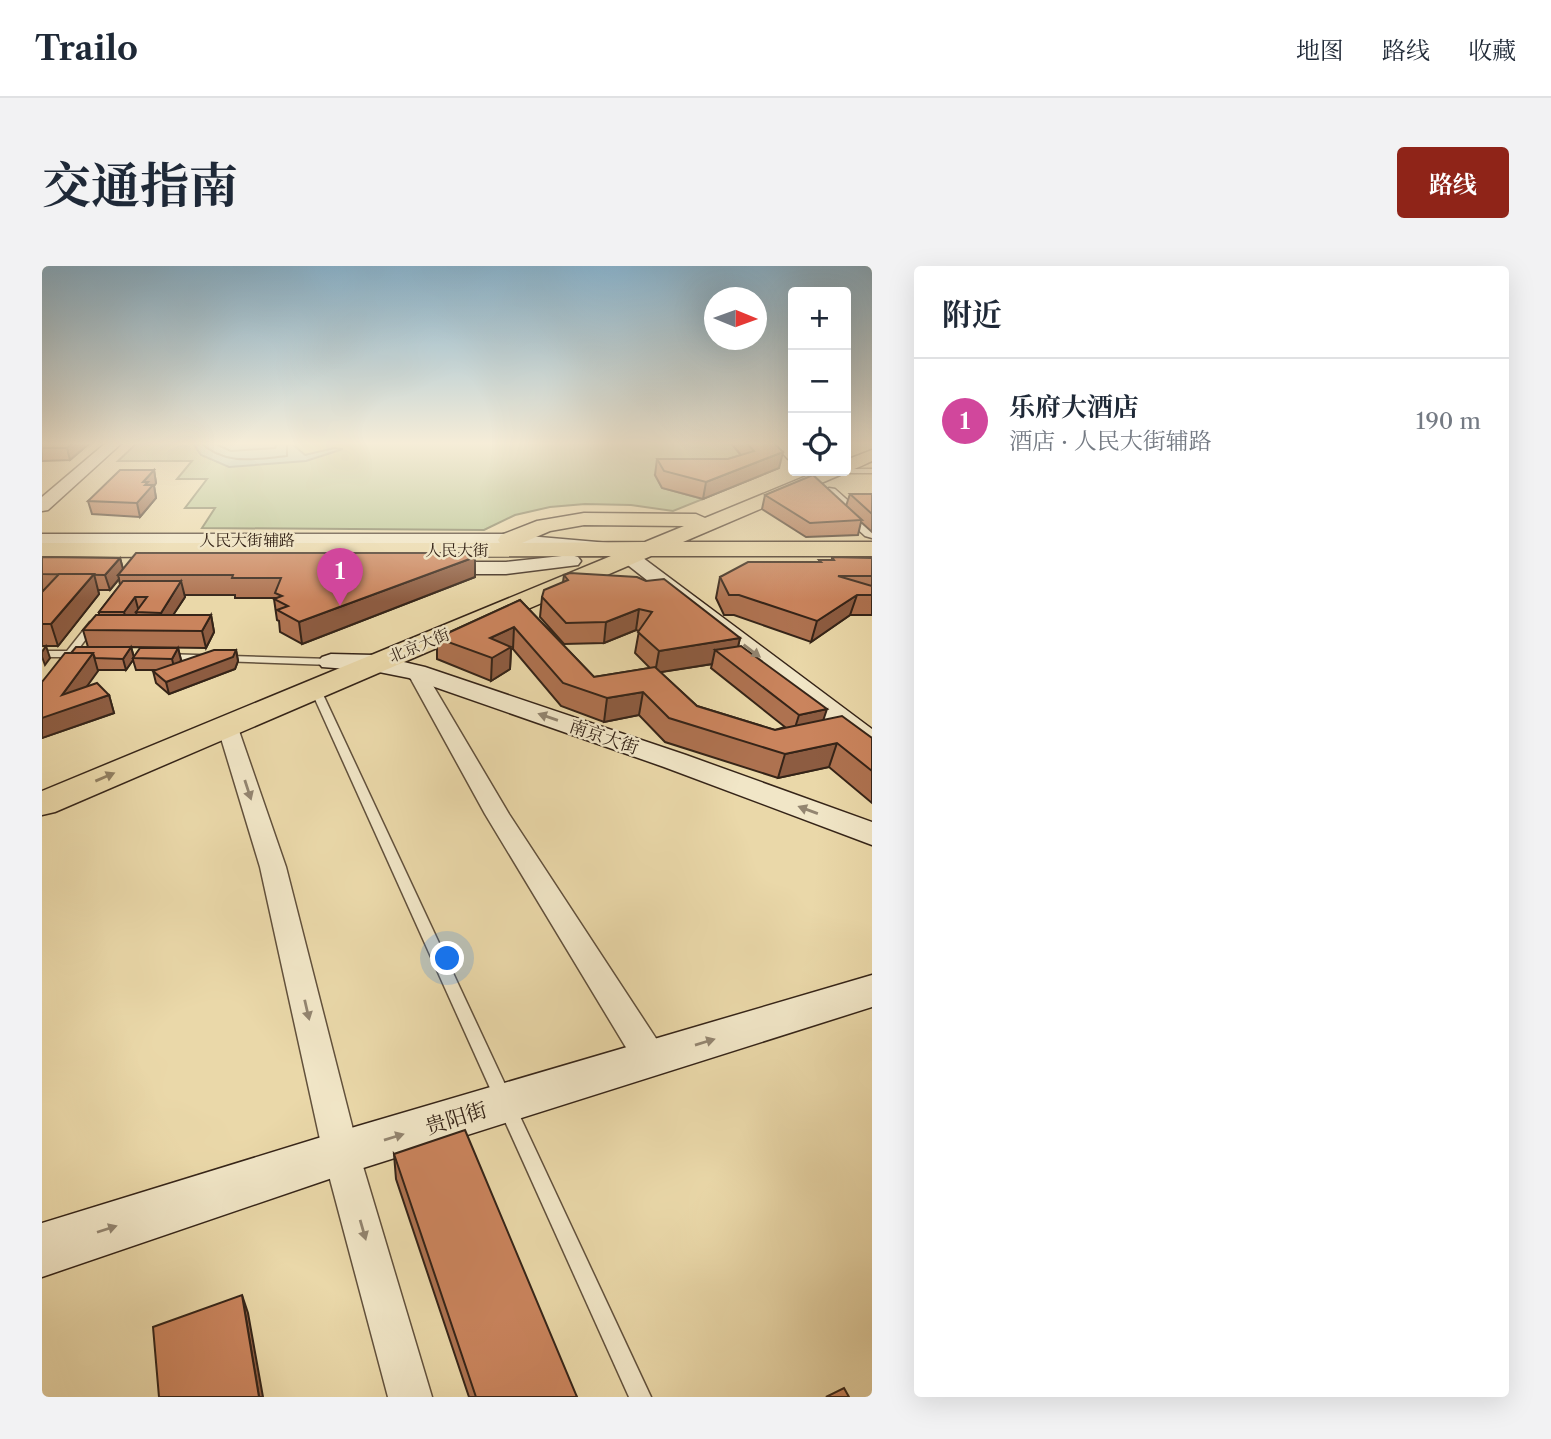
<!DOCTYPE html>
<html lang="zh">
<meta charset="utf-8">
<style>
:root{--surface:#fff;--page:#f2f2f3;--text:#1f2937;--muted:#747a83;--line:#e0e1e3;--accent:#8f2418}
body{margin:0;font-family:"Libre Caslon Text","Noto Serif SC",serif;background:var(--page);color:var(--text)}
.controls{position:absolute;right:21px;top:21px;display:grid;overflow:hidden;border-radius:7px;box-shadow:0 7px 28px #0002}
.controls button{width:63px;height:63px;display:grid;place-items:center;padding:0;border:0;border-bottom:2px solid var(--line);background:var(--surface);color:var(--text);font:35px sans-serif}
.compass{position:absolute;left:662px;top:21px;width:63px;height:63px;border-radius:50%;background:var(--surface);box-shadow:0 7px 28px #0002;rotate:91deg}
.you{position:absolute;left:406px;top:693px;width:24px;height:24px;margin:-18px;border:5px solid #fff;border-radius:50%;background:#1a73e8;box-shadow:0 0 0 10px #1a73e833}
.badge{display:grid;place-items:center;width:46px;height:46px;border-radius:50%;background:var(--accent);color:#fff;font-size:23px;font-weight:700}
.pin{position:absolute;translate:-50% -58px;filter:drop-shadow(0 2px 4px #0008)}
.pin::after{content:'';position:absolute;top:37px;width:24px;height:21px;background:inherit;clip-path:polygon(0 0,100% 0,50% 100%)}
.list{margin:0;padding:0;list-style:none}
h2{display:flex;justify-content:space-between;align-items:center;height:91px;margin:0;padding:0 28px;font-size:30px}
h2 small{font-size:23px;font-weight:400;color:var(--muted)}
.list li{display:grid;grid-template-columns:46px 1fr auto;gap:21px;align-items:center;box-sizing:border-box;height:126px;padding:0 28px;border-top:2px solid var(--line)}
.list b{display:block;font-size:26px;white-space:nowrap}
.list p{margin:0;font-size:23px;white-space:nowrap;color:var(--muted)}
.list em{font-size:23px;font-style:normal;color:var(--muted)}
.icon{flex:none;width:38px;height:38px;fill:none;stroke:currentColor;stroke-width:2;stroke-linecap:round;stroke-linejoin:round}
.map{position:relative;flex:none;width:830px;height:1131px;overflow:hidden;border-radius:7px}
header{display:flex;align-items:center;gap:42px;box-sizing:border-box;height:98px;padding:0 35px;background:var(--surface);border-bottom:2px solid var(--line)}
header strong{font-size:33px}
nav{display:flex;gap:38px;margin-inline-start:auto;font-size:24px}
.intro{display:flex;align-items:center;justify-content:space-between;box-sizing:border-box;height:168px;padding:0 42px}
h1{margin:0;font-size:49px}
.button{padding:18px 32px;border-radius:7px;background:var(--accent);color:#fff;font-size:24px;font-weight:700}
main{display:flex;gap:42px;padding:0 42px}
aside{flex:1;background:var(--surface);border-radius:7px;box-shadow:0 7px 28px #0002}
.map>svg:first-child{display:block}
</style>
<header>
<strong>Trailo</strong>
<nav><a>地图</a><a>路线</a><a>收藏</a></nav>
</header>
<div class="intro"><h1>交通指南</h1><a class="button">路线</a></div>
<main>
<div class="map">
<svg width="830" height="1131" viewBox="0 0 830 1131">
<rect width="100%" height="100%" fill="#ead8a9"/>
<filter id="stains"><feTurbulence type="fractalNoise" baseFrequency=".00286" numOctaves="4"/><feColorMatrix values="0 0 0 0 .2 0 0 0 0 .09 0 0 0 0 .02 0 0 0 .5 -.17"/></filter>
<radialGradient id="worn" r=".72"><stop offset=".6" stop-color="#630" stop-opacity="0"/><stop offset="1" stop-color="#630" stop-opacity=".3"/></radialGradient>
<!-- green -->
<polygon fill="#b1c08d" stroke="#737252" stroke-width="2" points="96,176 688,176 708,201 613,209 620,222 661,233 631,245 589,239 543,238 508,241 473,249 442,264 160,262 173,242 143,242 165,213 135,213 150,195 76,195"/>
<!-- water -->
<polygon fill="#9ab8b1" stroke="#727d74" stroke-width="2" points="150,176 249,177 263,189 292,182 301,183 264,195 187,201 159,189"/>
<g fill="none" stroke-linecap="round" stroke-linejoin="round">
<!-- shore -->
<g stroke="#686e64" stroke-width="2">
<path d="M 158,176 C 182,200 214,193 245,190 L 245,176"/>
<polyline points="169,176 189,185 233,182 236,176"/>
</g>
<!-- lane casing -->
<g stroke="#62513c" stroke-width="3">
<g id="lane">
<polygon points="804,203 830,203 830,207 791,207 788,205"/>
<polygon points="48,356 55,358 35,385 40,386 40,390 30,391 24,396 19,393 21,391 0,391 0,385 25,385"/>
<polygon points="121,388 289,393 294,396 289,399 118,393 116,391"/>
<polygon points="273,419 278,422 609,1131 587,1131 268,422"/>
</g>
</g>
<!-- street casing -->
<g stroke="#62513c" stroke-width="3">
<g id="street">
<polygon points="374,400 383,406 467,548 621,783 625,793 621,803 609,807 597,803 443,548 365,406"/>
<polygon points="185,453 192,455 195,459 244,601 317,887 390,1131 346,1131 281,887 218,601 175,459 178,455"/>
</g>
</g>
<!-- secondary casing -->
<g stroke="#352418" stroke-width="3">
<g id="secondary">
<polygon points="65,176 81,176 6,244 0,245 0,231"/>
<polygon points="730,176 746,176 751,182 751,194 746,193"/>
<polygon points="787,222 793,223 830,256 830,272 823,270 781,231 779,227"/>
<polygon points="0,268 463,268 578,278 585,280 830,463 830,486 820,483 573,289 463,280 0,280"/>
<polygon points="529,289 536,291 539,295 536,299 464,308 387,308 380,306 377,302 380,298 387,296 464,296"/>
<polygon points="289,388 332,389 383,401 644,489 830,556 830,579 622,501 367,412 332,405 280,401 276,396 280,391"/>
<polygon points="830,709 830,741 299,909 0,1011 0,957 299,865"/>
</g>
</g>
<!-- primary casing -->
<g stroke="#352418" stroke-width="3">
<g id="primary">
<path d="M 830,184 L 830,195 C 821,199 811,205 801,205 L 804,205 L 804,194 Z"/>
<path d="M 777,205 L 801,205 L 798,209 L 641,276 L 830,276 L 830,290 L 609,290 L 13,546 L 0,549 L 0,525 L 569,290 L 0,291 L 0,277 L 458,277 L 456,274 L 459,269 L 495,255 L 542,247 L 654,248 L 663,252 ZM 542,259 L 642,260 L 603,276 L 480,277 L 508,265 Z"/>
</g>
</g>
<!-- lane -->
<use href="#lane" fill="#f1e6c7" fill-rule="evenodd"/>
<!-- street -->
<use href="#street" fill="#f1e6c7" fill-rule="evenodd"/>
<!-- secondary -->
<use href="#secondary" fill="#f1e6c7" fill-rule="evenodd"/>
<!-- primary -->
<use href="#primary" fill="#ead8a9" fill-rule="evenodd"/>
</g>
<!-- wall -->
<g fill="#ae7250" stroke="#352418" stroke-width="2" fill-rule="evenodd">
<polygon points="0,176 49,176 28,194 0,195"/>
<polygon points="688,176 731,176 737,202 661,233 620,222 613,209 615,193 686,193 699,189"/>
<polygon points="745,176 751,176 751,182"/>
<polygon points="112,204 114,217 112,220 114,232 98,251 50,248 46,235"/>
<polygon points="808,228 830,228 830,266 819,256 816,269 764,271 720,243 723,229 804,240"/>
<polygon points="0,291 78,292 81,303 433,291 433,311 260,378 238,366 237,355 235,354 232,333 234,332 193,332 193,329 142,329 143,331 131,349 169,349 172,366 164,382 89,381 92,391 136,382 139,394 137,396 194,384 196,395 193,403 127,428 114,417 111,405 114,404 94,404 91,394 84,404 56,404 44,421 67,429 72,447 0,472 0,416 29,387 46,381 41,364 57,349 57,346 78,319 77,313 68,324 56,324 57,328 16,380 0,380 0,326 2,324 0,324"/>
<polygon points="790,291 830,292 830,349 808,349 769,376 692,349 682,349 674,332 678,311 777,296 777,294 790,294"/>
<path d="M 522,309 L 698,372 L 696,380 L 781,454 L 830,472 L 830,537 L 787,501 L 736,512 L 623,476 L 597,449 L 562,456 L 519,440 L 471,383 L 469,383 L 468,403 L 449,415 L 395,393 L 395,372 L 478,334 L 552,411 L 608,402 L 593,387 L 597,365 L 594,364 L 562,377 L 522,378 L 498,351 L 500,331 L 521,316 ZM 670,398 L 669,402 L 743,461 L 733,464 L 655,440 L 618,406 Z"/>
<polygon points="352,888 535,1131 427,1131 354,913"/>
</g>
<!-- shaded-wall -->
<g fill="#8d5c41" stroke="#352418" stroke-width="2">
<polygon points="32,176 49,176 28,194 25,182"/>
<polygon points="741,186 737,202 661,233 664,216"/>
<polygon points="112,204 114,217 112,220 114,232 98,251 95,237 101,216"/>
<polygon points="433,291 433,311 260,378 257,356"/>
<polygon points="78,292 82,307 76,309 77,313 68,324 63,309"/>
<polygon points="52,308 57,328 16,380 9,358"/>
<polygon points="139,315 143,331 122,363 119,347"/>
<polygon points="815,329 808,349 769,376 775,355"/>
<polygon points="93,331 97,346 94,346 95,350 86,362 82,346"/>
<polygon points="597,343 594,364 562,377 564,356"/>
<polygon points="169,349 172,366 164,382 160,365"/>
<polygon points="472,361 471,383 469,383 468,403 449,415 450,392 448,372"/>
<polygon points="698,372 693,394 673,384 670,398 613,407 617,385"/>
<polygon points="4,380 8,392 3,399 0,391 0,386"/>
<polygon points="89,381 92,392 91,392 91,394 84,404 81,393"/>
<polygon points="136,382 139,394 133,405 130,393"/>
<polygon points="194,384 196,395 193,403 127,428 124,416"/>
<polygon points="51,387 56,405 30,441 67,429 72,447 0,472 0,452 20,429"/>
<polygon points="601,426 597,449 562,456 565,432"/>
<polygon points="785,443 779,461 751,468 757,449"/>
<polygon points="795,477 787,501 736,512 743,488"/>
<polygon points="200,1029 206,1047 221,1131 217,1131"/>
</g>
<!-- building -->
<g fill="#ca845d" stroke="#352418" stroke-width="2">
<polygon points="0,176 32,176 25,182 0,182"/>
<polygon points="704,176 731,176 741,186 664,216 622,205 615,193 686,193 712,185"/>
<polygon points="78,204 112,204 101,216 106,216 103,219 111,219 95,237 46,235"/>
<polygon points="771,209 820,254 768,257 723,229"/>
<polygon points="808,228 830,228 830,248"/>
<polygon points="94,287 423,287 433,291 257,356 235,344 246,340 232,333 240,330 233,327 239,312 190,312 191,309 76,309"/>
<polygon points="0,291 78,292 63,309 0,308"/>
<polygon points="790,291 830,292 830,310 796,310 830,320 830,329 815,329 775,355 697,329 687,329 678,311 706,296 779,296 777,294 792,294"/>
<polygon points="528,307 595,311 604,315 622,313 698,372 617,385 596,366 610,346 597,343 564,356 524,357 500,331 502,324 526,314 522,309"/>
<polygon points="17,308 52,308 9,358 0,358 0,326"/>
<polygon points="81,315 139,315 119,347 94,346 105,331 93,331 82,346 57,346"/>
<polygon points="478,334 552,411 613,401 655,440 733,464 800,450 830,472 830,505 795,477 743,488 627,452 601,426 565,432 521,417 472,361 448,372 469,381 450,392 395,372"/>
<polygon points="54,349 169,349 160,365 41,364"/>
<polygon points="699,380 785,443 757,449 673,384"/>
<polygon points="34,381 89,381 81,393 53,392 51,387 29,387"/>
<polygon points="98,382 136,382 130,393 91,392"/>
<polygon points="172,384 194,384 191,391 124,416 111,405"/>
<polygon points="23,387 51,387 20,429 55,417 67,429 0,452 0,416"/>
<polygon points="423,864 535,1131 434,1131 352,888"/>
<polygon points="200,1029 217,1131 117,1131 111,1061"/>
<polygon points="802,1122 807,1131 784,1131"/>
</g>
<!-- one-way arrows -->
<defs><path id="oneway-solid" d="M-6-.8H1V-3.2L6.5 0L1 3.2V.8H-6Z" transform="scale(1.75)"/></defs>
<g fill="#938570">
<use href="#oneway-solid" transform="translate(710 385) rotate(37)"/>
<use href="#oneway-solid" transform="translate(506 451) rotate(-161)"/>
<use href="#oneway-solid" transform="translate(206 524) rotate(72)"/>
<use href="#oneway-solid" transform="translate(766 544) rotate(-160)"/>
<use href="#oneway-solid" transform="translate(265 744) rotate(77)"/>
<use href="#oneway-solid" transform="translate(663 776) rotate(-17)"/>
<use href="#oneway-solid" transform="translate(352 871) rotate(-17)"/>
<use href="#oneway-solid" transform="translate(65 963) rotate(-18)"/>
<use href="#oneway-solid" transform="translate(321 964) rotate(74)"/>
</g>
<use fill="#907e60" href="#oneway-solid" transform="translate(63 511) rotate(-23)"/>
<!-- sky -->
<linearGradient id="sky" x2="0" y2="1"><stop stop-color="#89b6d2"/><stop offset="0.53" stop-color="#f6edd8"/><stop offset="1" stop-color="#f6edd8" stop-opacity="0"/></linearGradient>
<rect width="830" height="335" fill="url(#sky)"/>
<g text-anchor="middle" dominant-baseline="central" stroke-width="5" stroke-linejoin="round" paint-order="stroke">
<!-- far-street labels -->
<g font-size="16" fill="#352418" stroke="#f1e6c7">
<text x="205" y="274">人民大街辅路</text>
<text x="415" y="284">人民大街</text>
<text transform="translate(377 379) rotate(-22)">北京大街</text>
</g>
<!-- street labels -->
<g font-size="18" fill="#352418" stroke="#f1e6c7">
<text transform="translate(562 471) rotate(19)">南京大街</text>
</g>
<!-- near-street labels -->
<g font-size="21" fill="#352418" stroke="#f1e6c7">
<text transform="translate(414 852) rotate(-17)">贵阳街</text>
</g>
</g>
<rect width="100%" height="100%" filter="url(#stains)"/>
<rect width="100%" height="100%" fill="url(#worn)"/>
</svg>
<div class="controls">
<button>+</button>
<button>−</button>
<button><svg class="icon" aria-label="locate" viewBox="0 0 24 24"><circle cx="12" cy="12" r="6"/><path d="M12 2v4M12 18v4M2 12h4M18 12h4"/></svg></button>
</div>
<svg class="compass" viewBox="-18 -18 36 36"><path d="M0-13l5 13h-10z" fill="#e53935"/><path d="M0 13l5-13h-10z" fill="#747a83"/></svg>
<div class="you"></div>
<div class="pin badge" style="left:298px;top:340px;background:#d1479c">1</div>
</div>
<aside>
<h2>附近<small></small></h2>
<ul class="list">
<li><span class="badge" style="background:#d1479c">1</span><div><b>乐府大酒店</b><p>酒店 · 人民大街辅路</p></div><em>190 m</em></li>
</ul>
</aside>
</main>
